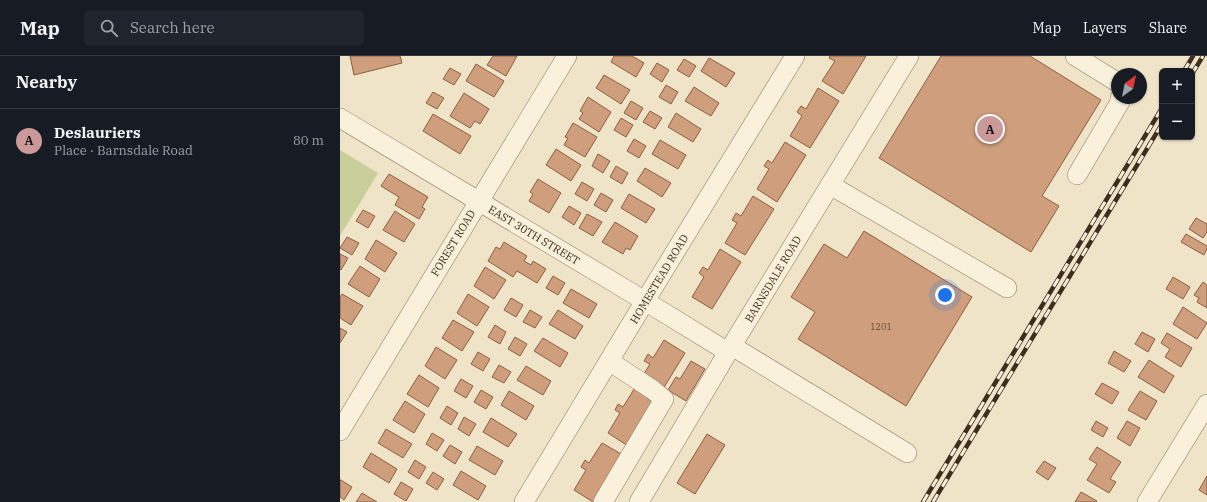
<!DOCTYPE html>
<meta charset="utf-8">
<style>
:root{--surface:#171b24;--page:#20242c;--text:#f1f3f6;--muted:#9ea1a6;--line:#363941;--accent:#cc999b}
body{margin:0;font-family:"IBM Plex Serif",serif;background:var(--page);color:var(--text)}
.controls{position:absolute;right:12px;top:12px;display:grid;overflow:hidden;border-radius:6px;box-shadow:0 1px 3px #0004}
.controls button{width:36px;height:36px;display:grid;place-items:center;padding:0;border:0;border-bottom:1px solid var(--line);background:var(--surface);color:var(--text);font:20px sans-serif}
.compass{position:absolute;left:771px;top:12px;width:36px;height:36px;border-radius:50%;background:var(--surface);box-shadow:0 1px 3px #0004;rotate:33deg}
.you{position:absolute;left:605px;top:239px;width:14px;height:14px;margin:-10px;border:3px solid #fff;border-radius:50%;background:#1a73e8;box-shadow:0 0 0 6px #1a73e833}
.badge{display:grid;place-items:center;width:26px;height:26px;border-radius:50%;background:var(--accent);color:#111;font-size:13px;font-weight:700}
.pin{position:absolute;translate:-50% -50%;border:2px solid #fff;box-shadow:0 1px 4px #0006}
.list{margin:0;padding:0;list-style:none}
h2{display:flex;justify-content:space-between;align-items:center;height:52px;margin:0;padding:0 16px;font-size:17px}
h2 small{font-size:13px;font-weight:400;color:var(--muted)}
.list li{display:grid;grid-template-columns:26px 1fr auto;gap:12px;align-items:center;box-sizing:border-box;height:64px;padding:0 16px;border-top:1px solid var(--line)}
.list b{display:block;font-size:15px;white-space:nowrap}
.list p{margin:0;font-size:13px;white-space:nowrap;color:var(--muted)}
.list em{font-size:13px;font-style:normal;color:var(--muted)}
.icon{flex:none;width:22px;height:22px;fill:none;stroke:currentColor;stroke-width:2;stroke-linecap:round;stroke-linejoin:round}
.map{position:relative;flex:none;width:867px;height:446px;overflow:hidden}
header{display:flex;align-items:center;gap:24px;box-sizing:border-box;height:56px;padding:0 20px;background:var(--surface);border-bottom:1px solid var(--line)}
header strong{font-size:19px}
nav{display:flex;gap:22px;margin-inline-start:auto;font-size:14px}
.search{width:280px;height:36px;background:var(--page);display:flex;align-items:center;gap:10px;box-sizing:border-box;padding:0 14px;border-radius:6px;color:var(--muted);font-size:15px}
main{display:flex}
aside{flex:1;background:var(--surface)}
.map>svg:first-child{display:block}
</style>
<header>
<strong>Map</strong>
<div class="search"><svg class="icon" aria-label="search" viewBox="0 0 24 24"><circle cx="10" cy="10" r="6"/><path d="M15 15l6 6"/></svg>Search here</div>
<nav><a>Map</a><a>Layers</a><a>Share</a></nav>
</header>
<main>
<aside>
<h2>Nearby<small></small></h2>
<ul class="list">
<li><span class="badge">A</span><div><b>Deslauriers</b><p>Place · Barnsdale Road</p></div><em>80 m</em></li>
</ul>
</aside>
<div class="map">
<svg width="867" height="446" viewBox="0 0 867 446">
<rect width="100%" height="100%" fill="#f0e4c8"/>
<!-- green -->
<polygon fill="#c9cf9b" points="0,94 38,117 0,180"/>
<!-- building -->
<g fill="#cf9f7d" stroke="#8d5f41">
<polygon points="10,0 60,0 62,7 14,19"/>
<polygon points="153,0 177,0 166,20 147,9"/>
<polygon points="274,0 292,0 304,7 296,21 271,6"/>
<polygon points="490,0 526,0 503,38 482,25 495,5 489,2"/>
<polygon points="601,0 690,0 761,44 702,140 719,150 691,196 539,102"/>
<polygon points="369,2 395,17 386,31 361,15"/>
<polygon points="344,3 356,10 349,21 337,14"/>
<polygon points="317,7 329,14 322,26 310,18"/>
<polygon points="136,8 164,25 154,41 126,25"/>
<polygon points="110,12 121,18 114,29 103,23"/>
<polygon points="264,19 290,34 281,48 256,32"/>
<polygon points="326,29 338,36 331,48 319,41"/>
<polygon points="354,31 379,47 371,60 345,45"/>
<polygon points="478,32 499,45 470,92 450,80 462,60 457,56 461,50 466,53"/>
<polygon points="93,36 104,42 97,53 86,47"/>
<polygon points="124,37 149,53 140,68 135,65 130,72 110,60"/>
<polygon points="248,41 271,56 259,76 239,63 243,57 240,55"/>
<polygon points="291,45 303,52 296,64 284,57"/>
<polygon points="310,55 322,62 315,73 303,66"/>
<polygon points="336,57 361,73 353,86 328,71"/>
<polygon points="93,58 131,80 120,98 83,75"/>
<polygon points="281,62 293,69 286,81 274,74"/>
<polygon points="233,67 257,81 245,101 224,89 228,82 225,81"/>
<polygon points="294,83 306,90 299,102 287,95"/>
<polygon points="320,84 346,99 338,113 312,98"/>
<polygon points="445,86 466,99 437,146 417,133 429,113 424,110 428,104 432,107"/>
<polygon points="216,93 241,109 231,125 206,109"/>
<polygon points="258,98 270,105 263,117 252,110"/>
<polygon points="276,110 288,117 282,128 270,121"/>
<polygon points="305,112 331,127 322,141 297,125"/>
<polygon points="49,118 88,141 82,151 85,153 79,163 55,149 59,141 41,130"/>
<polygon points="198,123 221,137 209,157 189,145 193,138 190,136"/>
<polygon points="242,126 254,133 247,145 235,138"/>
<polygon points="261,137 273,144 266,156 254,149"/>
<polygon points="289,138 315,153 306,167 281,152"/>
<polygon points="413,140 434,153 405,199 385,187 397,167 392,164 396,157 401,160"/>
<polygon points="229,150 241,157 234,169 222,161"/>
<polygon points="23,154 35,160 28,172 16,165"/>
<polygon points="55,155 75,168 64,186 43,174"/>
<polygon points="247,158 262,166 253,180 239,172"/>
<polygon points="856,162 867,168 867,176 863,182 849,173"/>
<polygon points="275,166 298,180 290,194 286,192 283,198 262,186"/>
<polygon points="524,175 632,241 566,350 458,283 475,256 451,241 484,188 507,202"/>
<polygon points="846,178 867,190 867,193 864,199 841,186"/>
<polygon points="7,181 19,187 12,199 0,192"/>
<polygon points="36,184 57,197 45,216 25,203"/>
<polygon points="164,186 187,200 184,205 191,209 193,205 206,213 197,227 177,215 173,221 148,205 156,191 160,193"/>
<polygon points="380,193 401,206 372,253 352,241 364,221 359,217 363,211 368,214"/>
<polygon points="0,198 8,202 1,214 0,213"/>
<polygon points="20,210 40,223 29,241 8,228"/>
<polygon points="145,211 166,224 154,243 134,230"/>
<polygon points="213,220 225,227 218,239 206,232"/>
<polygon points="833,221 850,231 843,243 826,233"/>
<polygon points="863,226 867,229 867,252 857,246 859,242 854,239"/>
<polygon points="231,233 257,248 249,262 223,247"/>
<polygon points="2,238 23,250 11,269 0,262 0,241"/>
<polygon points="128,238 149,251 137,270 117,257"/>
<polygon points="171,242 183,249 176,261 164,254"/>
<polygon points="843,251 867,267 857,283 833,268"/>
<polygon points="190,254 202,261 195,272 183,266"/>
<polygon points="218,254 243,270 235,283 209,268"/>
<polygon points="113,264 134,276 122,295 102,282"/>
<polygon points="155,269 166,276 160,288 148,281"/>
<polygon points="0,272 7,276 0,287"/>
<polygon points="802,276 815,283 808,296 795,288"/>
<polygon points="827,277 852,292 841,311 825,301 830,293 821,287"/>
<polygon points="175,281 187,288 180,300 168,293"/>
<polygon points="203,282 228,297 220,311 194,295"/>
<polygon points="324,284 345,297 323,333 302,321 310,308 304,305 308,298 313,302"/>
<polygon points="96,291 117,304 105,323 85,310"/>
<polygon points="774,295 791,305 784,316 768,307"/>
<polygon points="138,296 150,303 143,315 131,308"/>
<polygon points="809,304 834,320 824,337 798,321"/>
<polygon points="351,305 365,313 346,345 328,334 336,321 340,323"/>
<polygon points="159,309 171,316 164,327 152,321"/>
<polygon points="186,310 211,325 203,339 177,324"/>
<polygon points="79,319 99,332 88,351 67,338"/>
<polygon points="121,323 133,330 126,342 114,335"/>
<polygon points="762,327 779,336 772,348 755,338"/>
<polygon points="296,330 317,343 288,390 268,377 280,357 275,354 278,348 283,351"/>
<polygon points="141,334 153,341 146,353 134,346"/>
<polygon points="169,335 194,350 186,364 161,349"/>
<polygon points="800,335 817,345 806,364 788,354"/>
<polygon points="65,345 85,358 74,377 53,364"/>
<polygon points="107,350 118,357 111,369 100,362"/>
<polygon points="124,361 136,368 129,380 118,373"/>
<polygon points="151,362 177,378 168,391 143,376"/>
<polygon points="756,365 768,372 763,381 751,374"/>
<polygon points="787,365 800,372 790,390 777,382"/>
<polygon points="46,373 72,388 63,402 38,387"/>
<polygon points="92,377 104,384 97,395 86,388"/>
<polygon points="367,378 385,389 355,438 337,427"/>
<polygon points="262,387 283,399 255,446 253,446 234,434 246,414 241,411 245,404 249,407"/>
<polygon points="110,389 122,396 115,408 103,400"/>
<polygon points="137,390 163,405 155,419 129,404"/>
<polygon points="757,391 781,406 770,423 776,426 769,437 747,424 757,408 749,403"/>
<polygon points="31,397 57,413 49,427 23,411"/>
<polygon points="75,404 86,411 79,423 68,416"/>
<polygon points="704,405 716,412 708,424 696,416"/>
<polygon points="121,415 146,430 138,444 113,429"/>
<polygon points="93,416 104,423 97,434 86,427"/>
<polygon points="867,420 867,439 859,434"/>
<polygon points="0,424 1,424 12,431 4,444 0,441"/>
<polygon points="61,426 73,433 66,445 54,438"/>
<polygon points="741,436 757,445 756,446 735,446"/>
<polygon points="22,437 37,446 16,446"/>
</g>
<g fill="none" stroke-linecap="round" stroke-linejoin="round">
<!-- minor casing -->
<g stroke="#8d765c" stroke-width="20">
<g id="minor">
<polyline points="735,0 777,26"/>
<polyline points="0,62 305,245 388,296"/>
<polyline points="737,119 780,46 780,42"/>
<polyline points="490,129 667,232"/>
<polyline points="392,290 567,397"/>
<polyline points="0,375 227,0"/>
<polyline points="184,446 305,245 455,0"/>
<polyline points="263,446 324,343 313,334 269,305"/>
<polyline points="299,446 388,296 569,0"/>
<polyline points="807,446 867,348"/>
</g>
</g>
<!-- minor -->
<use href="#minor" stroke="#faf1dc" stroke-width="19"/>
<!-- rail casing -->
<g stroke="#3d2e20" stroke-width="4.5">
<g id="rail">
<polyline points="844,15 853,0"/>
<polyline points="852,18 863,0"/>
<polyline points="583,446 822,52"/>
<polyline points="593,446 822,68"/>
</g>
</g>
<!-- rail -->
<use href="#rail" stroke="#f7eed8" stroke-width="3" stroke-dasharray="9" stroke-linecap="butt"/>
</g>
<g text-anchor="middle" dominant-baseline="central" stroke-width="4" stroke-linejoin="round" paint-order="stroke">
<!-- number labels -->
<g font-size="9" fill="#624a37">
<text x="541" y="270">1201</text>
</g>
<!-- street labels -->
<g font-size="11" fill="#3d2e20" stroke="#f7eed8">
<text transform="translate(194 179) rotate(31)">EAST 30TH STREET</text>
<text transform="translate(113 187) rotate(-59)">FOREST ROAD</text>
<text transform="translate(319 223) rotate(-59)">HOMESTEAD ROAD</text>
<text transform="translate(433 223) rotate(-59)">BARNSDALE ROAD</text>
</g>
</g>
</svg>
<div class="controls">
<button>+</button>
<button>−</button>
</div>
<svg class="compass" viewBox="-18 -18 36 36"><path d="M0-13l5 13h-10z" fill="#e53935"/><path d="M0 13l5-13h-10z" fill="#9ea1a6"/></svg>
<div class="you"></div>
<div class="pin badge" style="left:650px;top:73px">A</div>
</div>
</main>
